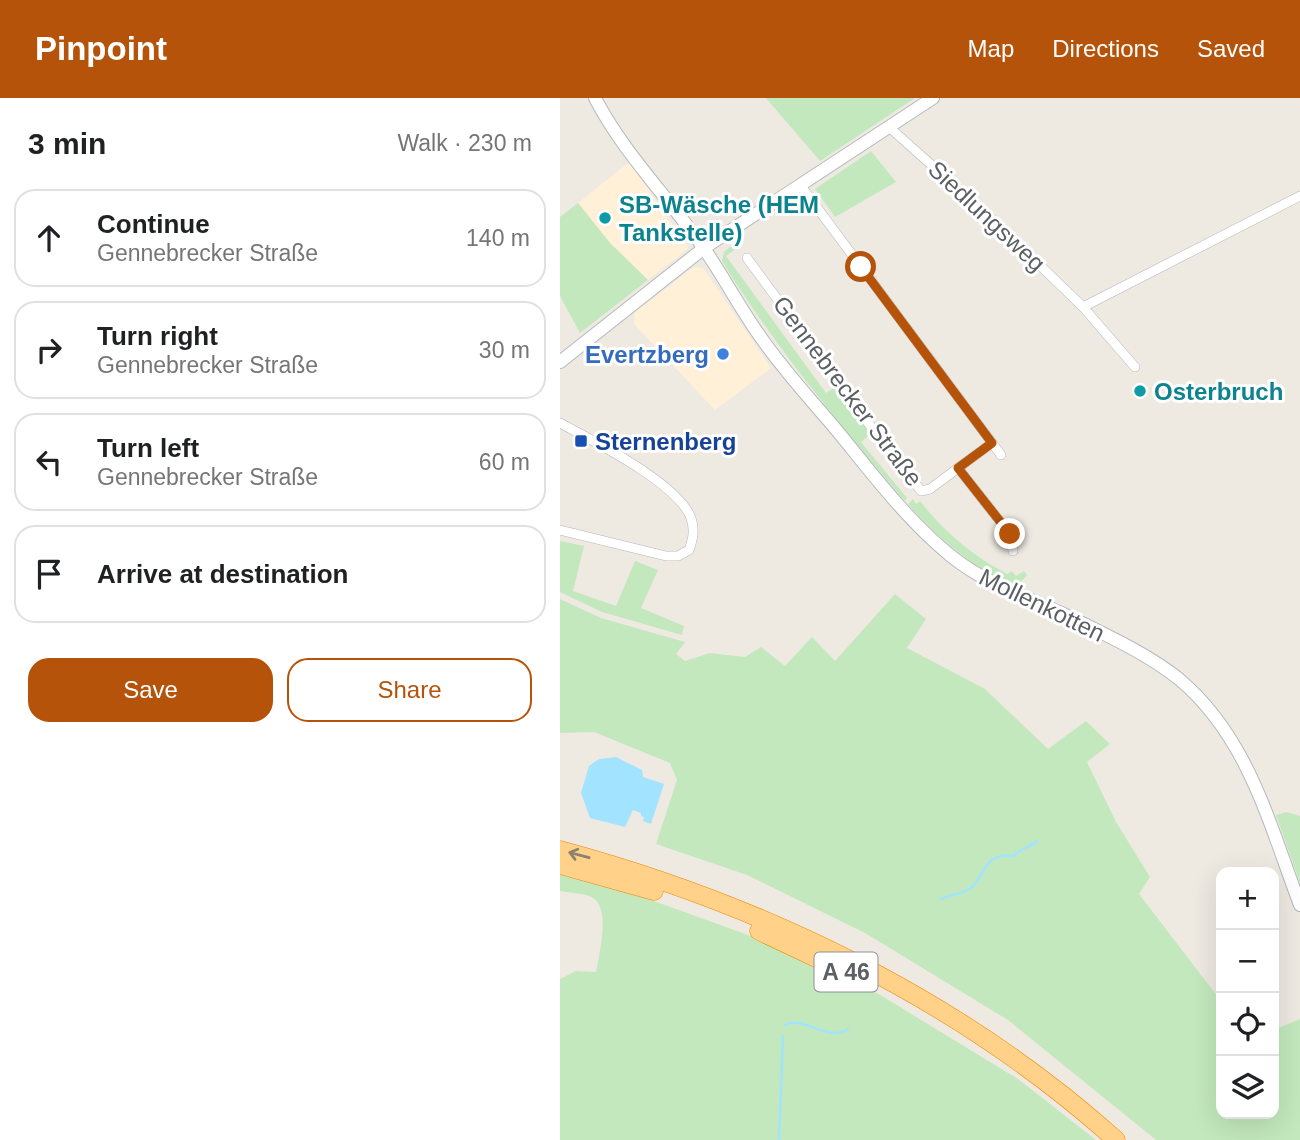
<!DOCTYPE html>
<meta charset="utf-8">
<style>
:root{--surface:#fff;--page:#f6f6f6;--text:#202124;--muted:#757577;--line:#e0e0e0;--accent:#b45309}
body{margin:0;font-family:Helvetica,sans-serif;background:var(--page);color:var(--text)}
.controls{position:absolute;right:21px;bottom:21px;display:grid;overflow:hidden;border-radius:14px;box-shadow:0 7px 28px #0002}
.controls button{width:63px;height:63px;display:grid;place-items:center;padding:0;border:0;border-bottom:2px solid var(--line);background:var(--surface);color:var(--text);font:35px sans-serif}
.stop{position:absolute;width:21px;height:21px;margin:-16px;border:5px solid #b45309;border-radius:50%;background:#fff}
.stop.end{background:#b45309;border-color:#fff;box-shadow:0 2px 7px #0008}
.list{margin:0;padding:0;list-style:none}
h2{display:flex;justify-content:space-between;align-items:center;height:91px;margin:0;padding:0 28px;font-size:30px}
h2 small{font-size:23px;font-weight:400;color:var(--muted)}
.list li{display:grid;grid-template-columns:46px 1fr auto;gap:21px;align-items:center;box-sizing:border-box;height:98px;margin:0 14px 14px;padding:0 14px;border:2px solid var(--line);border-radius:21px}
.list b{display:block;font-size:26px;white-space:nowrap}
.list p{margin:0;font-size:23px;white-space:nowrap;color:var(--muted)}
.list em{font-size:23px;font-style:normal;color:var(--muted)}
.actions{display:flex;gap:14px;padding:21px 28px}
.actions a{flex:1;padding:16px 0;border:2px solid var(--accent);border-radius:21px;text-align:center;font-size:24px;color:var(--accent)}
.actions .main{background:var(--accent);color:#fff}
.icon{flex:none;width:38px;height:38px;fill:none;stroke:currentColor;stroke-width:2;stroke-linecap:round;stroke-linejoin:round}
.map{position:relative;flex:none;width:740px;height:1042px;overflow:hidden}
header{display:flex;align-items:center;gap:42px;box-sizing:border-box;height:98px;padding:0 35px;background:var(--accent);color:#fff}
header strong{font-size:33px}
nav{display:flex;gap:38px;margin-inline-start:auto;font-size:24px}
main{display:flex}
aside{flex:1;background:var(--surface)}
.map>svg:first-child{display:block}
</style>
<header>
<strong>Pinpoint</strong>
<nav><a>Map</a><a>Directions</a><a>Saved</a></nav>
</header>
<main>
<aside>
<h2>3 min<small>Walk · 230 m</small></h2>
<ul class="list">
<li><svg class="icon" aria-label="ahead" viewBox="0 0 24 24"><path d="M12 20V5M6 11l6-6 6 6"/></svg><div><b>Continue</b><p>Gennebrecker Straße</p></div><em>140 m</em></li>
<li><svg class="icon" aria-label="right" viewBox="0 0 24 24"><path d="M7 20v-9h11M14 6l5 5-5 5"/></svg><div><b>Turn right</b><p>Gennebrecker Straße</p></div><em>30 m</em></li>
<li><svg class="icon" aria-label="left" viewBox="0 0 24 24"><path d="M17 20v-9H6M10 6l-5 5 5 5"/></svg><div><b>Turn left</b><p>Gennebrecker Straße</p></div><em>60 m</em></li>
<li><svg class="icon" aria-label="arrive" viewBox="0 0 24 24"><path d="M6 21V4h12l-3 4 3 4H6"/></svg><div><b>Arrive at destination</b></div></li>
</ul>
<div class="actions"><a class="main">Save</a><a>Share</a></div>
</aside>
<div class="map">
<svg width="740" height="1042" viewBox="0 0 740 1042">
<rect width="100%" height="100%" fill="#eeeae2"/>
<!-- commercial -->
<g fill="#fff0d7">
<polygon points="69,64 129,150 88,182 50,145 18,105"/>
<polygon points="134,169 143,170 211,270 155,312 74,226 75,214"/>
</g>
<!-- green -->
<g fill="#c3e8bd">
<polygon points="206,0 355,0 260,63"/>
<polygon points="311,53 336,84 275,119 255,91"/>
<polygon points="18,105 50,145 88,182 20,235 0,198 0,119"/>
<path d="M 174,146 L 177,150 L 166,158 L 266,295 L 277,288 L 312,335 L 301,344 L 347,400 L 345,403 C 279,326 215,249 162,163 L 164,154 Z"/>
<path d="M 353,401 L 356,406 L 360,403 C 384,434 412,457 447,476 L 452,473 L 456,478 L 464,473 L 467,477 L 456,489 C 414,471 378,440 348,406 Z"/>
<polygon points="0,443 24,448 13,493 56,508 75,463 98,472 81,510 124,528 122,537 42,514 0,494"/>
<polygon points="335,496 366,521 347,550 425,591 488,651 526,623 550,646 527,664 556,724 590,779 579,796 661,903 661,1016 714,1016 714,932 740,921 740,1042 596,1042 448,922 305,835 187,777 96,746 117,682 110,665 34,634 0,635 0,501 41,520 125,544 116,556 125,563 150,555 185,559 201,549 225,568 252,539 275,563"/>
<polygon points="726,714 740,718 740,785 716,717"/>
<path d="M 0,772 L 30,780 L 241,856 L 322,898 L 458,981 L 536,1042 L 0,1042 L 0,881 L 16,873 L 36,874 C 39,857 51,811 33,800 C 25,795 10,795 0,793 Z"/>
</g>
<!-- water -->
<polygon fill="#a2e3ff" points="56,659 82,672 83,679 104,686 91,726 83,723 84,719 81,718 81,715 73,712 65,729 30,720 21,695 29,668 39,661"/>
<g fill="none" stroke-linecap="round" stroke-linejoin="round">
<!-- stream -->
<g stroke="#a2e3ff" stroke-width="2.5">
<path d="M 381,801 C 390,797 400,796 408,792 C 426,781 421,754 454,758 C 459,750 470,750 477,743"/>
<path d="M 225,927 C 245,917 267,945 288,931"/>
<polyline points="219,1042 223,938"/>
</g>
<!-- street casing -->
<g stroke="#b3b7bb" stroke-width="10">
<g id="street">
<polyline points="329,29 431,120 523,209 575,269"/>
<polyline points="241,88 441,357"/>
<polyline points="187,160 309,326 361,393 370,391 398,370"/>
<polyline points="523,209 740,98"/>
<path d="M 0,325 C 33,343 118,385 131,420 C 135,432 133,441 129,452 L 118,458 L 106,458 L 0,432"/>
<polyline points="432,345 398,370 450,436 453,453"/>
</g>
</g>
<!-- secondary casing -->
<g stroke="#b4b9be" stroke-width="14">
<g id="secondary">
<path d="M 35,0 C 64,56 110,101 145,152 C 165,181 181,212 202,241 C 225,274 253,304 279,335 C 314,378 348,423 391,458 C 429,489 475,501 518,523 C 552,540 589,557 619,581 C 688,639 709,725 740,807"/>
<polyline points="0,264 144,150 373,0"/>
</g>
</g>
<!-- highway casing -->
<g stroke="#f18600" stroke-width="19">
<g id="highway">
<path d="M 0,752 C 203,807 399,901 556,1042"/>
<polyline points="0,767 94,793"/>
<polyline points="199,833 288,875"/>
</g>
</g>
<!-- street -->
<use href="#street" stroke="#fff" stroke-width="9"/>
<!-- secondary -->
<use href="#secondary" stroke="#fff" stroke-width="12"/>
<!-- highway -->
<use href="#highway" stroke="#ffd189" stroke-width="18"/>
</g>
<!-- one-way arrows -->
<defs><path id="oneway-shaft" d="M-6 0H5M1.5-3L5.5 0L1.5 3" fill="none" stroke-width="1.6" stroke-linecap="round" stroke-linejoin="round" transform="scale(1.75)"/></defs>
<use stroke="#8c826f" href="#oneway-shaft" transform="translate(19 757) rotate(-165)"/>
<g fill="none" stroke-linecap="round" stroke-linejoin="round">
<!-- route -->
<polyline stroke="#b45309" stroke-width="9" points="301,169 432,345 398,370 450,436"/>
</g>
<!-- markers -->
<g fill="#0f9aa8" stroke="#fff" stroke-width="2.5">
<circle cx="45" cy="120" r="7"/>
<circle cx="580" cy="293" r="7"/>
</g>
<circle fill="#3f7fe0" stroke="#fff" stroke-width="2.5" cx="163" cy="256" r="7"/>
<rect fill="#1a4fb4" stroke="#fff" stroke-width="2.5" x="14" y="336" width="14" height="14" rx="3.5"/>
<g text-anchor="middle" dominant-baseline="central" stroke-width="6" stroke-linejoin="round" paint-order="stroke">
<!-- shield labels -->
<rect fill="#fff" stroke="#8c9092" stroke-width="2" x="254.5" y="854.5" width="63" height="39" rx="5"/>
<g font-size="23" font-weight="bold" fill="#5b6064">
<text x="286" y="874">A 46</text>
</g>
<!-- culture labels -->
<g font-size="24" font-weight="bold" fill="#0d838f" stroke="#fff" text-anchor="start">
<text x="59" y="106">SB-Wäsche (HEM<tspan x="59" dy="28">Tankstelle)</tspan></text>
<text x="594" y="293">Osterbruch</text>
</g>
<!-- street labels -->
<g font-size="24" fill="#5b6064" stroke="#fff">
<text transform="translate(427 118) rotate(43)">Siedlungsweg</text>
<text transform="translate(288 293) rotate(53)">Gennebrecker Straße</text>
<text transform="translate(482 507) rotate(26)">Mollenkotten</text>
</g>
<!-- shop labels -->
<g font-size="24" font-weight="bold" fill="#366cbe" stroke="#fff" text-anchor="end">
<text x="149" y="256">Evertzberg</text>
</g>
<!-- transit labels -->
<g font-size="24" font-weight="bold" fill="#164399" stroke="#fff" text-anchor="start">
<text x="35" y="343">Sternenberg</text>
</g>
</g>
</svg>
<div class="controls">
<button>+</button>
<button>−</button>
<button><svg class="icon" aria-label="locate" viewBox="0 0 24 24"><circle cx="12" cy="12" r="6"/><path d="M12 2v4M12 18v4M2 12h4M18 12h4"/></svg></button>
<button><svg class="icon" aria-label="layers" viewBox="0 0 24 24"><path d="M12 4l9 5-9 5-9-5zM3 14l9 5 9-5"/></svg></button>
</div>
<div class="stop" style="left:301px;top:169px"></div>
<div class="stop end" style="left:450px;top:436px"></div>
</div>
</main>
